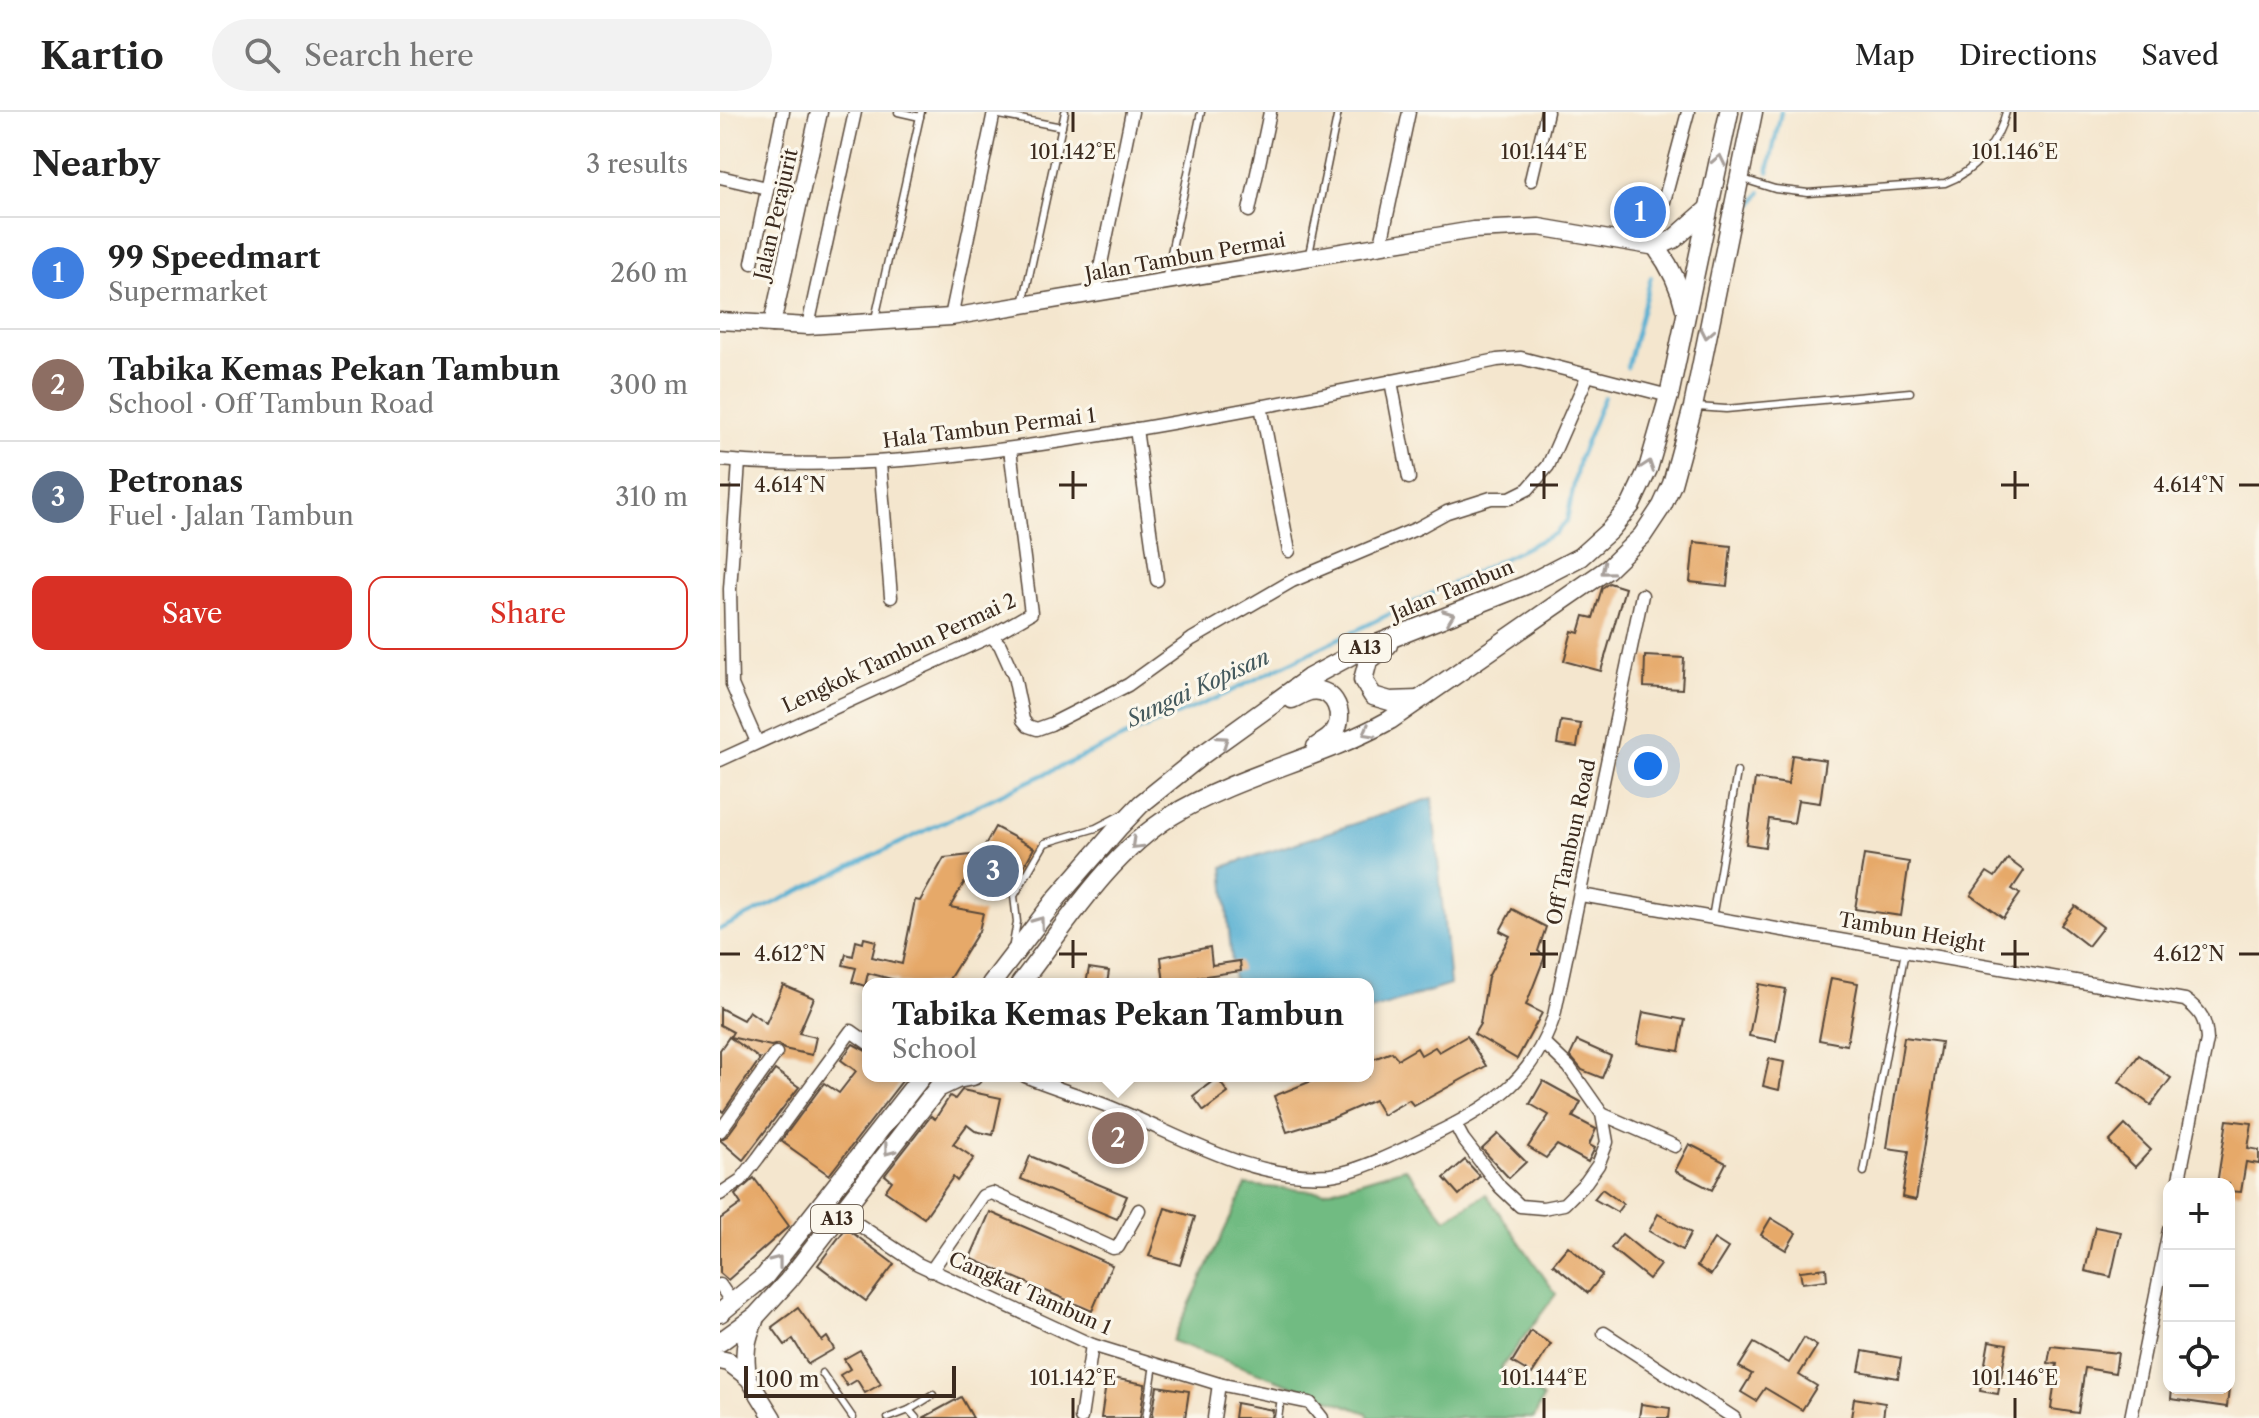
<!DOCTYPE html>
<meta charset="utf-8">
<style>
:root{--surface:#fff;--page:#f2f2f2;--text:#222;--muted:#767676;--line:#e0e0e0;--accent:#d93025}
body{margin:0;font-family:"Libre Caslon Text",serif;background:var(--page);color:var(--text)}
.controls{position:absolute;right:24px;bottom:24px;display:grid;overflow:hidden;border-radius:16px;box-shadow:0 4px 12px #0003}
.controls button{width:72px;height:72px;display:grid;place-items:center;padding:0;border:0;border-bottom:2px solid var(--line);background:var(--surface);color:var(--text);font:40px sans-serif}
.scale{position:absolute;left:24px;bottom:20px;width:212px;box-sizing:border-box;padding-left:8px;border:4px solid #3b2a1e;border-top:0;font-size:22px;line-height:28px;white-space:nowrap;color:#3b2a1e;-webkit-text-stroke:6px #fbf7ec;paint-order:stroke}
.you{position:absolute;left:928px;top:654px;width:28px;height:28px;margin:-20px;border:6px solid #fff;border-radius:50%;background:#1a73e8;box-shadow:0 0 0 12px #1a73e833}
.badge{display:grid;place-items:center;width:52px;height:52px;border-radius:50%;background:var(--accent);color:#fff;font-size:26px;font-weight:700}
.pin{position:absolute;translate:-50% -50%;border:4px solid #fff;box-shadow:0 2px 8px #0006}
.popup{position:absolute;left:142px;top:866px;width:512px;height:104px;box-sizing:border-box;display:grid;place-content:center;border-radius:16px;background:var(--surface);filter:drop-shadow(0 2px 6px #0005);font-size:26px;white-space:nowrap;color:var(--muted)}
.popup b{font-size:30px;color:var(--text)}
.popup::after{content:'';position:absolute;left:50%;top:100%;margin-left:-16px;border:16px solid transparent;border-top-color:var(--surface)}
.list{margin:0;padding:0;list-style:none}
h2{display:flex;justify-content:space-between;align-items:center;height:104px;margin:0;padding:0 32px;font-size:34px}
h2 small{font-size:26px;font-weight:400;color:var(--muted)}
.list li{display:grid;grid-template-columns:52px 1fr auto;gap:24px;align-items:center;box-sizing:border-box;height:112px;padding:0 32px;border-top:2px solid var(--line)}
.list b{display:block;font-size:30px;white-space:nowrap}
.list p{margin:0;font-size:26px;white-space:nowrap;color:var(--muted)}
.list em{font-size:26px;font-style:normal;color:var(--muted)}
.actions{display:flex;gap:16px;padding:24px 32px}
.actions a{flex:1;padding:18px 0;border:2px solid var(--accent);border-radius:16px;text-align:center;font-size:28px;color:var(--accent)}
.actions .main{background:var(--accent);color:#fff}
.icon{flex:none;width:44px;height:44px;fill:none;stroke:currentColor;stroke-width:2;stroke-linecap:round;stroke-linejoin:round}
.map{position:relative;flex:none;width:1539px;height:1306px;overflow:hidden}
header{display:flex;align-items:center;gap:48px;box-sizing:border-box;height:112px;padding:0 40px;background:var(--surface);border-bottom:2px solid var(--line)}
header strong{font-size:38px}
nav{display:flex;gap:44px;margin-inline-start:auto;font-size:28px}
.search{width:560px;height:72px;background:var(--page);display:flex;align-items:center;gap:20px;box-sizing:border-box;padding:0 28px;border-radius:44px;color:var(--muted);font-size:30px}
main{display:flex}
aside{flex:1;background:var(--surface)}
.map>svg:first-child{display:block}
</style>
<header>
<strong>Kartio</strong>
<div class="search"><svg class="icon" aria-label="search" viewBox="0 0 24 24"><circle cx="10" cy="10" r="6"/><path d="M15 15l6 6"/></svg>Search here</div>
<nav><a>Map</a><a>Directions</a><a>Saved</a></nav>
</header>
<main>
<aside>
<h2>Nearby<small>3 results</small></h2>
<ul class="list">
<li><span class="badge" style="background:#3f7fe0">1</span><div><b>99 Speedmart</b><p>Supermarket</p></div><em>260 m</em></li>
<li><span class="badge" style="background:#8d6e63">2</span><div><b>Tabika Kemas Pekan Tambun</b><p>School · Off Tambun Road</p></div><em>300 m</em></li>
<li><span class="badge" style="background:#5c6f8a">3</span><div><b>Petronas</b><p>Fuel · Jalan Tambun</p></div><em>310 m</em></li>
</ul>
<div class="actions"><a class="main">Save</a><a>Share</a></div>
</aside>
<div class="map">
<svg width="1539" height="1306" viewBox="0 0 1539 1306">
<rect width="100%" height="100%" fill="#fbf7ec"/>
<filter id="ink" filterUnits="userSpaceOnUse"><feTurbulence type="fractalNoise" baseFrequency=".0125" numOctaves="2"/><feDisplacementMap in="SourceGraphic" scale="16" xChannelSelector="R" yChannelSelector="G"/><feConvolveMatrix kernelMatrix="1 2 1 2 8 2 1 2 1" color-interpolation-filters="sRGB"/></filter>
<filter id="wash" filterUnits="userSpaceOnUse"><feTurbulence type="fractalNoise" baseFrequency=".006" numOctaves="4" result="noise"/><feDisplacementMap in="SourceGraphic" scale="32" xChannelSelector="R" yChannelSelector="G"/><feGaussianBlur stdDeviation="1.8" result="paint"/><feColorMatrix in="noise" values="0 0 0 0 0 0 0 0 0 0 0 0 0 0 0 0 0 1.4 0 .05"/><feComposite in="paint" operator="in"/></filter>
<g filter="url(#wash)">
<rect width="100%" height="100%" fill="#f4e6ce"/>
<!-- forest -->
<polygon fill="#71bb82" stroke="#567250" stroke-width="2" points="685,1056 726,1107 766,1082 836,1182 781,1256 823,1286 814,1306 649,1306 647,1301 452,1229 526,1073 604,1080"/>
<!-- water -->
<polygon fill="#55afd2" stroke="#486c78" stroke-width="2" points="712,686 730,873 648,899 648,872 514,872 503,755"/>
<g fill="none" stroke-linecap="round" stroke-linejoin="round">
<!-- stream -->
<g stroke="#55afd2" stroke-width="4">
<polyline points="1048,60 1061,0"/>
<polyline points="1027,101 1041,80"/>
<polyline points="907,256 931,165"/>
<polyline points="0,817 288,679 407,624 499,585 836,421 847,408 859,347 884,285"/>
</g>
</g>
<g id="blocks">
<!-- building -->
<g fill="#e6a969">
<polygon points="974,430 1011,434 1007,474 970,470"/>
<polygon points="889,471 905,476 881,559 844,549 852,519 859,521 864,504 873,506 882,476"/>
<polygon points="925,544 964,546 962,577 924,575"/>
<polygon points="841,609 861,612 857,635 837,632"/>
<polygon points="1072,643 1106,648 1100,691 1078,688 1074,711 1049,707 1045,735 1026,732 1035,667 1068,672"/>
<polygon points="275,715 314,736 287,785 248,764 230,795 263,801 259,819 226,872 178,872 179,869 148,861 145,874 132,870 136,856 123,853 126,842 133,844 136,829 143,831 144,826 156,829 152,845 182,852 195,788 200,789 224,746 260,742"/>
<polygon points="1144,743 1189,750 1181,804 1135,797"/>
<polygon points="1288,747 1304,759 1292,777 1300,782 1283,806 1251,783 1267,760 1275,765"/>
<polygon points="1355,794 1383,815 1368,834 1341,813"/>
<polygon points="792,797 826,815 818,839 825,844 806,893 822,901 797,947 754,922 760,912 768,865 790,824 780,819"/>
<polygon points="490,835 492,853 520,849 521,859 478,865 479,872 444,872 441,845"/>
<polygon points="369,856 389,859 387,872 366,872"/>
<polygon points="1111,866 1138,871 1127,933 1099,928"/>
<polygon points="1039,872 1066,877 1056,929 1029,924"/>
<polygon points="63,873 94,886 79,921 96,925 92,943 64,937 58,932 51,934 10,925 13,920 0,913 0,896 23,908 29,899 46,911"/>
<polygon points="923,900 965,908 959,939 917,932"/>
<polygon points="747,924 766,954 694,994 689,988 663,1003 654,988 613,1006 567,1020 554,984 604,964 648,964 648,949 672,940 678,947 697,936 701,943 715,935 719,940"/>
<polygon points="9,925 40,947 3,1000 0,997 0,938"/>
<polygon points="1184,925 1221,930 1196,1088 1182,1085 1189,1039 1167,1036"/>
<polygon points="857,929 891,944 882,966 862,958 850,944"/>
<polygon points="133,932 148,940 148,964 186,964 109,1063 61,1029 104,971 119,981 136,959 121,948"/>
<polygon points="1419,943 1451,966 1431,993 1399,970"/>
<polygon points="1049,947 1064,950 1059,978 1043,974"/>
<polygon points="55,958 79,975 23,1048 0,1028 7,1024"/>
<polygon points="497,966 508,981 484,999 473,984"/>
<polygon points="823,969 861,990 853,1005 876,1017 869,1033 875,1036 868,1050 837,1033 826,1046 808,1035 829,1003 810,992"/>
<polygon points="242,978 281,986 273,1023 255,1019 247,1013 233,1032 254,1046 237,1069 233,1065 204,1106 165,1079 172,1069 165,1063 211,1004 215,1007 230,984 235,987"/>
<polygon points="381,1007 424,1026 415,1046 372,1027"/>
<polygon points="1507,1008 1532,1011 1528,1036 1539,1038 1539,1052 1526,1050 1521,1080 1509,1079 1509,1072 1497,1072"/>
<polygon points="1405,1013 1431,1038 1415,1055 1389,1030"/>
<polygon points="778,1022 806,1050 789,1066 762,1037"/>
<polygon points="969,1032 1006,1051 992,1078 955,1059"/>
<polygon points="310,1044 407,1084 397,1107 301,1067"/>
<polygon points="745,1048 760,1064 739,1083 724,1066"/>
<polygon points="34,1066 69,1114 8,1168 0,1161 0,1107 21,1092 15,1083"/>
<polygon points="882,1077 903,1092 897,1100 874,1087"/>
<polygon points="445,1096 475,1105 460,1153 429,1144"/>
<polygon points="270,1100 392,1153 372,1199 250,1146"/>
<polygon points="938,1102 971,1121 962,1138 929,1119"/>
<polygon points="1051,1106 1076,1121 1066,1138 1041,1123"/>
<polygon points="1375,1115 1401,1120 1391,1165 1365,1159"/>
<polygon points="126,1116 174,1152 146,1189 98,1153"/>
<polygon points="902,1122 940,1153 929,1167 891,1136"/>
<polygon points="994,1127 1008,1136 991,1163 977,1154"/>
<polygon points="848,1134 882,1163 868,1181 833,1152"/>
<polygon points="1106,1156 1107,1168 1082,1171 1080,1159"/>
<polygon points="78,1196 102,1229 107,1225 114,1237 88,1252 73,1227 65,1233 52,1215"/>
<polygon points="811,1219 831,1232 812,1262 792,1250"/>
<polygon points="1084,1226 1097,1234 1079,1263 1097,1274 1082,1298 1045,1276 1036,1289 1021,1280 1032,1262 1019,1255 1034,1231 1069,1251"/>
<polygon points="1269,1229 1287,1232 1278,1282 1260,1279"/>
<polygon points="1331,1234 1398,1241 1395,1261 1365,1256 1358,1301 1331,1297 1337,1252 1328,1251"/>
<polygon points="140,1238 161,1272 145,1281 137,1268 127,1274 120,1263 130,1257 124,1247"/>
<polygon points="1143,1239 1181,1246 1178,1266 1139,1259"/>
<polygon points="387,1265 425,1272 420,1306 381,1306"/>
<polygon points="437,1274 469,1279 465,1306 432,1306"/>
<polygon points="1452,1276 1509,1276 1507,1295 1451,1287"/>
<polygon points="241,1285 253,1306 203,1306"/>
<polygon points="1134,1286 1165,1291 1163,1306 1131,1306"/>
<polygon points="516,1291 553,1298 552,1306 514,1306"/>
<polygon points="921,1292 950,1296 949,1306 919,1306"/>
</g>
</g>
</g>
<g filter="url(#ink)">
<use href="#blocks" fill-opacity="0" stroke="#574638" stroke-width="2"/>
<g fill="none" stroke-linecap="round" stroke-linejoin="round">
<!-- lane casing -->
<g stroke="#574638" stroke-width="9">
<g id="lane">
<polyline points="178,0 200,5"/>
<polyline points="274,2 342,15"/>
<path d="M 1023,67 L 1055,77 L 1088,81 L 1225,71 C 1255,60 1278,31 1286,0"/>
<polyline points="589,142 618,0"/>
<polyline points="445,169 481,0"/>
<polyline points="303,192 345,0"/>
<polyline points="155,207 201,0"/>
<polyline points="977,295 1006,297 1190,280"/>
<polyline points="992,806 1017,660"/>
<polyline points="293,832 297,810 294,784 325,731 376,716 401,703"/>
<polyline points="1144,1060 1185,839"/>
<polyline points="102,1261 133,1306"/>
<polyline points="189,1298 213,1283"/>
<polyline points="168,1306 189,1298 196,1306"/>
<polyline points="426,1306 434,1252"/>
<polyline points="558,1306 561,1286"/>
</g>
</g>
<!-- street casing -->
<g stroke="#574638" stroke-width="15">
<g id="street">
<polyline points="0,65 47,76"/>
<polyline points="811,68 827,0"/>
<polyline points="529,99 550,0"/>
<polyline points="661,132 689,0"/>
<polyline points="932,134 968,0"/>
<polyline points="32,151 63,0"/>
<polyline points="375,181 412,0"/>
<polyline points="231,205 274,0"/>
<polyline points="88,214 135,0"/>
<polyline points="671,269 689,366"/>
<polyline points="541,294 569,439"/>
<polyline points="416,317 437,468"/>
<path d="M 0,348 C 119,359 237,345 355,327 C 497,305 637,276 777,248 L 801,246 L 949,284"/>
<polyline points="19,350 10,477 12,573 37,630"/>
<polyline points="160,351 171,485"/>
<polyline points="271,524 280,533 294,564 303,608 308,614 317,617 331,612 408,573 472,527 572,469 698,416 727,400 771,386 790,386 808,377 828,354 868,263"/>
<polyline points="0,648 271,524 311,501 290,337"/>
<path d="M 861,783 L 1465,888 C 1481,899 1486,908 1487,928 L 1458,1072"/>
<path d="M 305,964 C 332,975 359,983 385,993 C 459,1022 529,1069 610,1063 C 641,1060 694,1032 723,1018 C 777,991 814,964 834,904 L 922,483"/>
<polyline points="882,1002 955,1034"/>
<polyline points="735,1012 743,1027 780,1075 800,1094 823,1096 844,1092 866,1070 878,1053 887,1030 882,1002 849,955 825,932"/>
<polyline points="0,1019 56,941"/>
<polyline points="0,1082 21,1068 38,1046 131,919 148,931"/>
<polyline points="121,1101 198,1152 372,1233 499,1272 590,1291 602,1306"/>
<polyline points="211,1159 263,1084 272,1081 393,1136 398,1135 419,1098"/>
<polyline points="0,1173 13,1192"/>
<polyline points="884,1221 1014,1306"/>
<polyline points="361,1306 372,1233"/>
<polyline points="494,1306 499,1272"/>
<polyline points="1411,1306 1449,1118"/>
</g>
</g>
<!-- secondary casing -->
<g stroke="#574638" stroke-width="19">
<g id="secondary">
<polyline points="0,209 88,214 231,205 753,118 819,115 936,135"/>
<polyline points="52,212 99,0"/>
<polyline points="27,1264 53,1306"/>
</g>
</g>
<!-- primary casing -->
<g stroke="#574638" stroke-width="21">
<g id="primary">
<path d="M 965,197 C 960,174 950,154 936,135 L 954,127 L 988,97"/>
<polyline points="668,533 648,549 643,568 653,584 670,589 698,588"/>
<path d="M 572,587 C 577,585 584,580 590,579 C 615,574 628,606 612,623 C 608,628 601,631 596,635"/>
<polyline points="271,872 337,786 398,716 421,692 482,643 589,566 639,539 806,473 860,445 890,418 911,393 928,357 949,284 1009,0"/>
<path d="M 300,872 C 345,814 388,743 451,704 C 520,662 600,647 670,608 L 888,457 L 922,424 L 942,394 L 952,372 L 973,295 L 1033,0"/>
<polyline points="218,976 237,967 253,964"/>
<polyline points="0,1201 45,1164 202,964"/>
<polyline points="0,1230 36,1204 68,1169 227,964"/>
<polyline points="0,1248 9,1250 27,1264"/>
<path d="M 27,1264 C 24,1242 25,1228 34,1209"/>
</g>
</g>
<!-- lane -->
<use href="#lane" stroke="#fff" stroke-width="6"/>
<!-- street -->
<use href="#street" stroke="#fff" stroke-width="12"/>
<!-- secondary -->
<use href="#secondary" stroke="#fff" stroke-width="16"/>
<!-- primary -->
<use href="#primary" stroke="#fff" stroke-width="18"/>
</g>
<!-- one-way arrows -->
<defs><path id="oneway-chevron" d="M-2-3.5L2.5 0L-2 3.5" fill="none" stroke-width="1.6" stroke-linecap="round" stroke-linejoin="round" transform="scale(2)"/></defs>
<g stroke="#a79f9a">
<use href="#oneway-chevron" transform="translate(999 48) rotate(-78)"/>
<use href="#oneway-chevron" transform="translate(987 221) rotate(101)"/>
<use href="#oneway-chevron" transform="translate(928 354) rotate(-71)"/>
<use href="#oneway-chevron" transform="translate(886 458) rotate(141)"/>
<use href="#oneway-chevron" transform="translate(729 504) rotate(-21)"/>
<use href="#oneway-chevron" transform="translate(648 620) rotate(151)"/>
<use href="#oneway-chevron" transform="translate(503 629) rotate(-35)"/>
<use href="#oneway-chevron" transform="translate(416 732) rotate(136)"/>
<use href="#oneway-chevron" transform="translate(319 810) rotate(-54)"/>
<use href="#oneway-chevron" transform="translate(169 1038) rotate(127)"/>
<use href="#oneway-chevron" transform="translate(57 1149) rotate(-52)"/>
</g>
</g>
<!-- ticks -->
<path fill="none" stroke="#3b2a1e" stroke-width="3" d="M 353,0 L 353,20M 824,0 L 824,20M 1295,0 L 1295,20M 353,359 L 353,387M 824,359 L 824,387M 1295,359 L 1295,387M 0,373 L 20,373M 339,373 L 367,373M 810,373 L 838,373M 1281,373 L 1309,373M 1519,373 L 1539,373M 353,828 L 353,856M 824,828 L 824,856M 1295,828 L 1295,856M 0,842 L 20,842M 339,842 L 367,842M 810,842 L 838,842M 1281,842 L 1309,842M 1519,842 L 1539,842M 353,1286 L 353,1306M 824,1286 L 824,1306M 1295,1286 L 1295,1306"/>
<g text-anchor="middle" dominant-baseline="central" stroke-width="6" stroke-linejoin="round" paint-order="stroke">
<!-- shield labels -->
<g fill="#fbf7ec" stroke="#75685c" stroke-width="2">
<rect x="619" y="522" width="52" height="28" rx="6"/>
<rect x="91" y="1093" width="52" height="28" rx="6"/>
</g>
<g font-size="18" font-weight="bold" fill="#3b2a1e">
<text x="645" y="536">A13</text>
<text x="117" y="1107">A13</text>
</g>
<!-- street labels -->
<g font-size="20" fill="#3b2a1e" stroke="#fbf7ec">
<text transform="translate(56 102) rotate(-77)">Jalan Perajurit</text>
<text transform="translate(465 145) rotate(-10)">Jalan Tambun Permai</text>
<text transform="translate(269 316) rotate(-7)">Hala Tambun Permai 1</text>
<text transform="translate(732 478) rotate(-22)">Jalan Tambun</text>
<text transform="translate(179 541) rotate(-25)">Lengkok Tambun Permai 2</text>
<text transform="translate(851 730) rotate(-78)">Off Tambun Road</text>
<text transform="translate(1192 820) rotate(10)">Tambun Height</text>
<text transform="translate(310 1181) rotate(24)">Cangkat Tambun 1</text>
</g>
<!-- water labels -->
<g font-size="22" font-style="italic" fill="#44595d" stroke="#fbf7ec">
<text transform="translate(478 576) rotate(-25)">Sungai Kopisan</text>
</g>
</g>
<g font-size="20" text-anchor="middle" fill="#3b2a1e" stroke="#fbf7ec" stroke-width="6" stroke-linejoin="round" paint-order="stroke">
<text x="353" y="47">101.142°E</text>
<text x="824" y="47">101.144°E</text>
<text x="1295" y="47">101.146°E</text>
<text x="70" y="380">4.614°N</text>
<text x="1469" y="380">4.614°N</text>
<text x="70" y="849">4.612°N</text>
<text x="1469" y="849">4.612°N</text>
<text x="353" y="1273">101.142°E</text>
<text x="824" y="1273">101.144°E</text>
<text x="1295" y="1273">101.146°E</text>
</g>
</svg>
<div class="controls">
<button>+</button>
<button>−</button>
<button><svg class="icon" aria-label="locate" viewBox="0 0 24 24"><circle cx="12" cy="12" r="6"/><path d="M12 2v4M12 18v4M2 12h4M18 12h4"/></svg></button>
</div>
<div class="scale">100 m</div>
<div class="you"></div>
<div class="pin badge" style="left:920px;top:100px;background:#3f7fe0">1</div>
<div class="pin badge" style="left:398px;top:1026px;background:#8d6e63">2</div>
<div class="popup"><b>Tabika Kemas Pekan Tambun</b>School</div>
<div class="pin badge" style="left:273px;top:759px;background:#5c6f8a">3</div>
</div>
</main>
